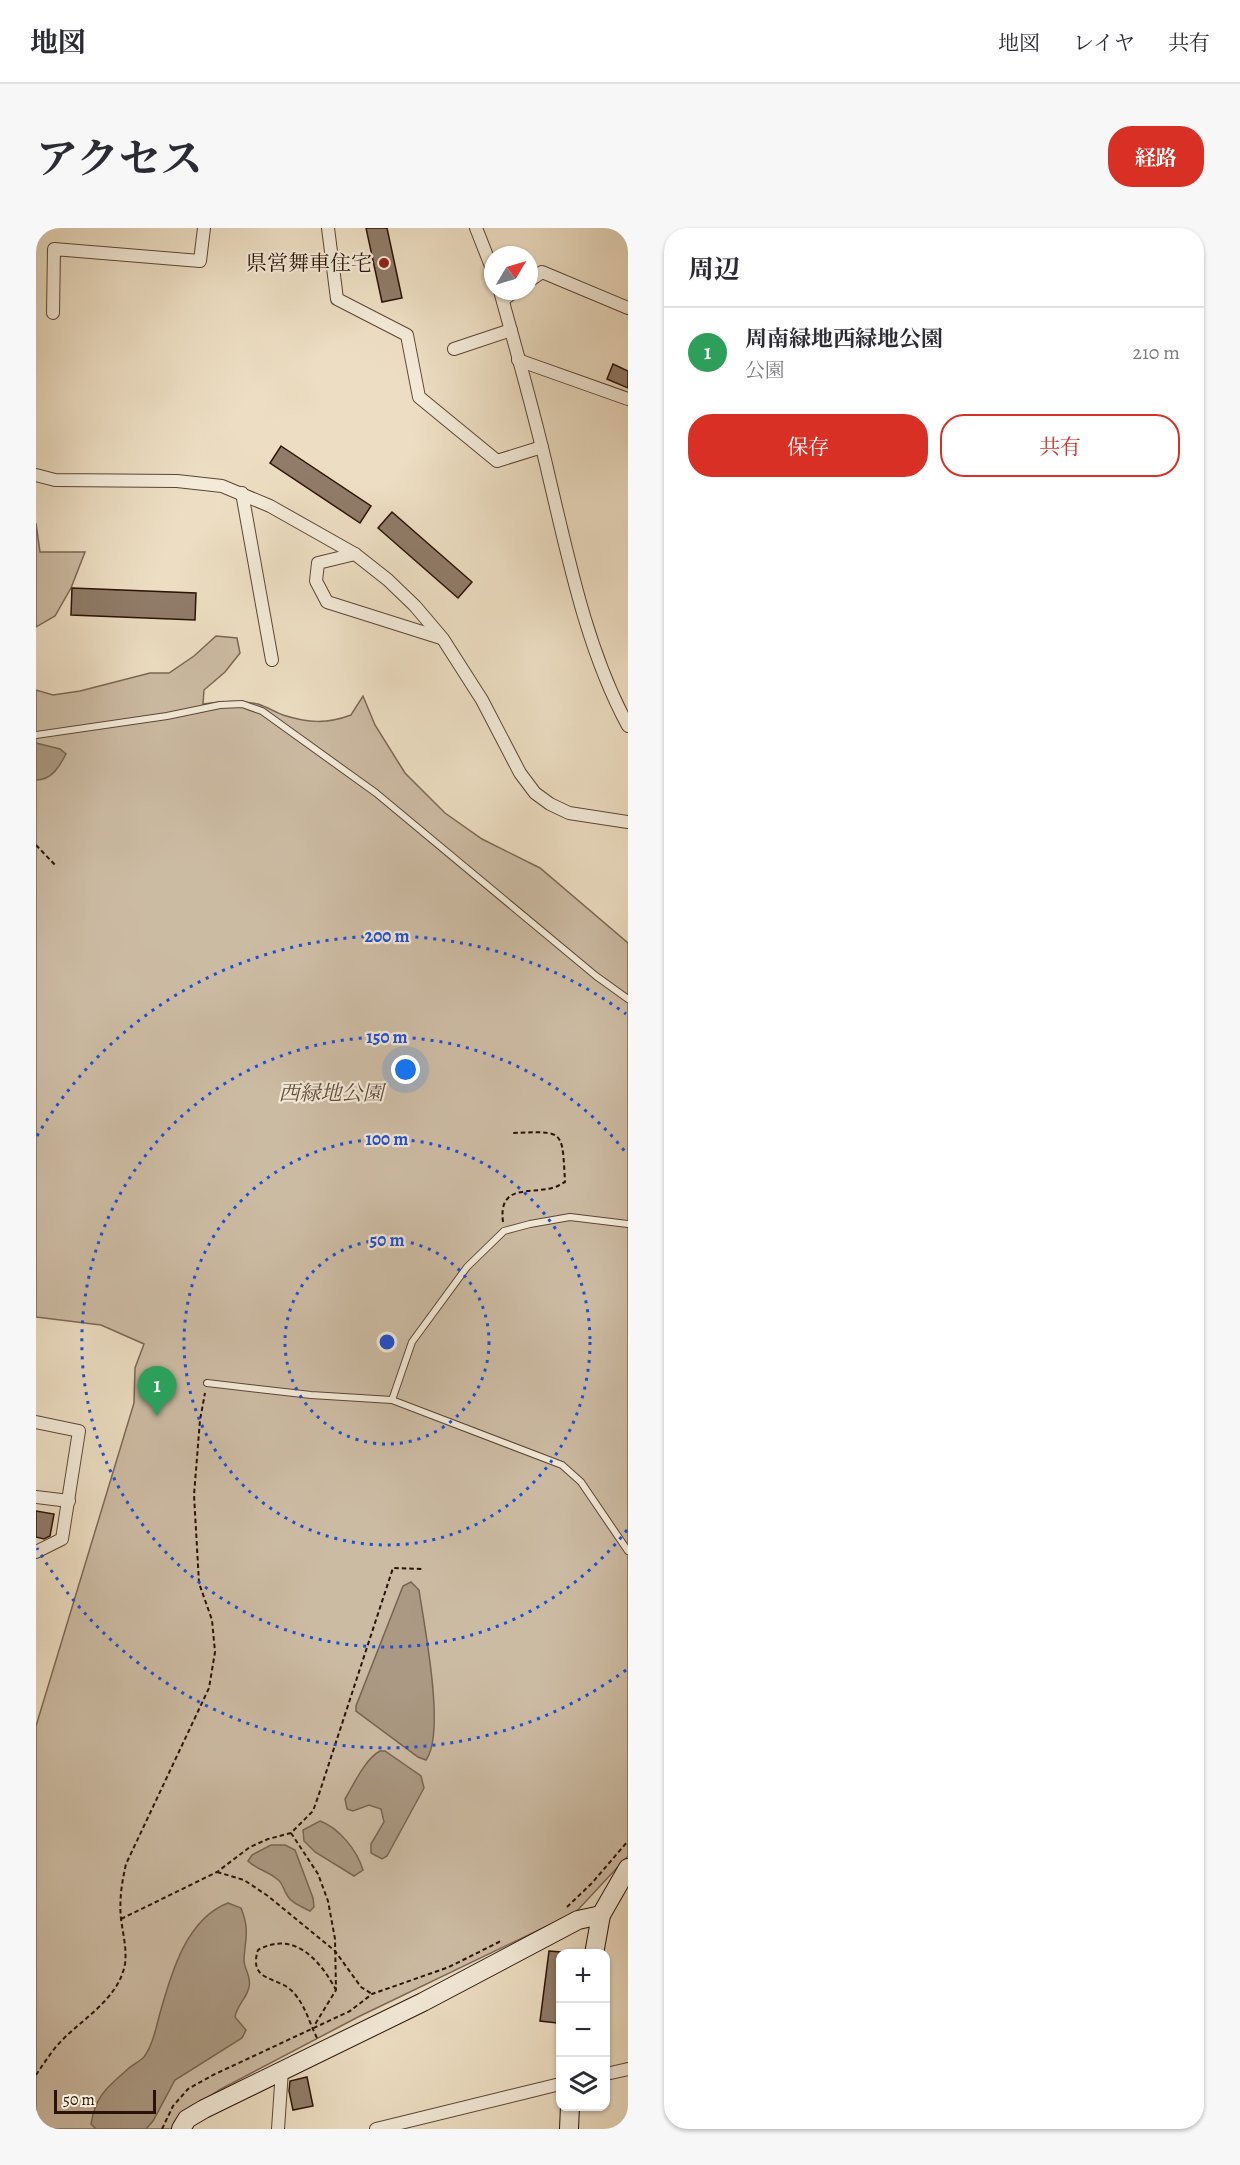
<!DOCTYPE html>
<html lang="ja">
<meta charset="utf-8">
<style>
:root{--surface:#fff;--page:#f7f7f7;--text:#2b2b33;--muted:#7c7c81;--line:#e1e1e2;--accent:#d93025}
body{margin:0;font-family:Alegreya,"Noto Serif JP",serif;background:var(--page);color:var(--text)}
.controls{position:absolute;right:18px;bottom:18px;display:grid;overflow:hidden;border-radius:12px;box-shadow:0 2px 4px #0004}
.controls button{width:54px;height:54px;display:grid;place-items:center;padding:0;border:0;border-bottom:2px solid var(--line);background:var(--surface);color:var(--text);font:30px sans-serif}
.compass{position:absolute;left:448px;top:18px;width:54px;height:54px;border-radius:50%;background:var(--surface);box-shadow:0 2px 4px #0004;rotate:52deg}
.scale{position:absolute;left:18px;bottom:15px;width:102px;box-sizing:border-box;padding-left:6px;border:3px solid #2b1208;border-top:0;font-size:16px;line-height:21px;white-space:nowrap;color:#2b1208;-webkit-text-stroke:4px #f3ead8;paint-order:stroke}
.you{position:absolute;left:370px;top:842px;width:21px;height:21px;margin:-15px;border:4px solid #fff;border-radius:50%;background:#1a73e8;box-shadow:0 0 0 9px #1a73e833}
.badge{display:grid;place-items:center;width:39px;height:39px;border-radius:50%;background:var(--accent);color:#fff;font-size:20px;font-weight:700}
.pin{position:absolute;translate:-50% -50px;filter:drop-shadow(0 2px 3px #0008)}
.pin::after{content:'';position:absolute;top:32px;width:21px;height:18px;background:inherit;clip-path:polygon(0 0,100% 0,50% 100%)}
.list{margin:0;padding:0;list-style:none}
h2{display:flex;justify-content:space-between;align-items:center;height:78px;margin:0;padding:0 24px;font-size:26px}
h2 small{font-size:20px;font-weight:400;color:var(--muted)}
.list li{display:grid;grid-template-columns:39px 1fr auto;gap:18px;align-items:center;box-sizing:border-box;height:90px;padding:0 24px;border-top:2px solid var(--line)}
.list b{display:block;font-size:22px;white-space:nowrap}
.list p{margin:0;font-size:20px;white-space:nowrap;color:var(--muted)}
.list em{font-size:20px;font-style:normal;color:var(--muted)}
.actions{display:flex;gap:12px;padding:18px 24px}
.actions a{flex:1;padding:14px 0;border:2px solid var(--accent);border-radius:24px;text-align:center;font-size:21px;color:var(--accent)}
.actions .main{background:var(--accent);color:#fff}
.icon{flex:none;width:33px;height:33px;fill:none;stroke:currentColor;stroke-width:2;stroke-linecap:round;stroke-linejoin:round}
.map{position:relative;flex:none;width:592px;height:1901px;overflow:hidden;border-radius:24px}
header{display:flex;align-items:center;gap:36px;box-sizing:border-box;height:84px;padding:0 30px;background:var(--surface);border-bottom:2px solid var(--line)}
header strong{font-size:28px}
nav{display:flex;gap:33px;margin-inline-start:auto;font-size:21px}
.intro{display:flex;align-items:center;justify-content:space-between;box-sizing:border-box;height:144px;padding:0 36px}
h1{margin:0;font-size:42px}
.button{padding:15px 27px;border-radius:24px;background:var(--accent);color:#fff;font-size:21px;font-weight:700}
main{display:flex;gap:36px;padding:0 36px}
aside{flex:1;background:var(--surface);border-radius:24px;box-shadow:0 2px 4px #0004}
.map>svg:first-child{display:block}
</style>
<header>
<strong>地図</strong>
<nav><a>地図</a><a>レイヤ</a><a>共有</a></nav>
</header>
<div class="intro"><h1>アクセス</h1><a class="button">経路</a></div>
<main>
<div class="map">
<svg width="592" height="1901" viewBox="0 0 592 1901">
<rect width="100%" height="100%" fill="#eddec3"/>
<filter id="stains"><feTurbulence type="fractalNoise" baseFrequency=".00333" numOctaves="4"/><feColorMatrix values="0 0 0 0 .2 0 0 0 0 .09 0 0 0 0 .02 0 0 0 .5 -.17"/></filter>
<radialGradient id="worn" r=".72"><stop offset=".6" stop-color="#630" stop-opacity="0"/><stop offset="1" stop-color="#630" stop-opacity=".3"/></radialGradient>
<!-- green -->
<g fill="#ccbba3" stroke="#7c6656" stroke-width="1.5">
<polygon points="0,295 4,324 49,324 35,360 19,388 0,399"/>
<path d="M 180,408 L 201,410 L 204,425 L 189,444 L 168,462 L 167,476 C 185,473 203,472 222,476 C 231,479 239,484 247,487 C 272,495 291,496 315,487 L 327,468 L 339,497 L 369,545 L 409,585 L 446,611 L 504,640 L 592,715 L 592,1628 L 540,1684 L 324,1788 L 185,1861 L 153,1881 L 138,1901 L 0,1901 L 0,1498 L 98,1175 L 99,1140 L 108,1116 L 65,1097 L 0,1089 L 0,462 L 17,467 L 44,463 L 114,445 L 133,445 L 158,428 Z"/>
</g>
<!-- water -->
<g fill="#ab9983" stroke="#786352" stroke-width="1.5">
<path d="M 0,515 L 24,521 L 30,526 C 23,539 16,552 0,552 Z"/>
<path d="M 375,1354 L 383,1362 C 388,1397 410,1505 390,1532 L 382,1529 L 320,1483 L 320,1478 L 367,1358 Z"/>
<path d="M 344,1523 L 349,1523 L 385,1548 L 388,1560 L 351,1628 L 346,1631 L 335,1625 L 335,1616 L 348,1594 L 345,1581 L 333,1577 L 317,1583 L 311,1581 L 309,1571 C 318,1556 329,1531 344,1523 Z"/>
<path d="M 284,1593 C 303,1600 321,1622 327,1642 L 318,1648 L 279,1624 L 268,1613 L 267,1602 Z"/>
<path d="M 235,1617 L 249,1617 L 259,1622 L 277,1670 L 278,1679 L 274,1683 C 266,1679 255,1675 251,1667 C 247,1661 247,1655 241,1651 C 232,1643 221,1642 212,1633 L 216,1627 Z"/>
<path d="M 192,1675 L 205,1680 C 214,1702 209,1711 208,1732 C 208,1742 216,1748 213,1759 C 211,1770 201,1777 199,1789 L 210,1802 L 206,1810 L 139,1852 L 117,1893 L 110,1901 L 60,1901 L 55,1896 C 60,1866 72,1859 93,1840 C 98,1836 104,1833 108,1829 C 117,1817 120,1799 124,1785 C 135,1746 150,1691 192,1675 Z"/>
</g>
<!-- building -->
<g fill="#907c69" stroke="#2b1208" stroke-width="1.5">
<polygon points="330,0 351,0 366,70 346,74"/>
<polygon points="577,136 592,143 592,160 571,151"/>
<polygon points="245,218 335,278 324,295 234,235"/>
<polygon points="356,284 436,354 422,370 342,300"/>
<polygon points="36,360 160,365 159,392 35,387"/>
<polygon points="0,1283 18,1286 14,1308 8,1311 0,1309"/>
<polygon points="513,1723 525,1724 525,1765 521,1795 504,1793"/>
<polygon points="271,1849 277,1878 257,1882 253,1863 254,1853"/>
</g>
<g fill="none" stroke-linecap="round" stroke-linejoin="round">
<!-- lane casing -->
<g stroke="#5c4537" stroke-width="8">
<g id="lane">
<polyline points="0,507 131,488 184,477 206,476 226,483 340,565 560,748 592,771"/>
<polyline points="171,1155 275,1167 356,1172 526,1237 545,1254 592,1323"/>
<polyline points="356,1172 376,1114 431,1039 468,1003 494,996 534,989 592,996"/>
</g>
</g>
<!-- street casing -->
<g stroke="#5c4537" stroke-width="14">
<g id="street">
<polyline points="292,0 301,71 371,107 383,169 461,233 506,219"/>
<polyline points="440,0 457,43"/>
<polyline points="493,53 506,44 592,80"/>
<path d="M 464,63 C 481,125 499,187 513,249 C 533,333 551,422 592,498"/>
<polyline points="467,72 479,63"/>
<polyline points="17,85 18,21 164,33 168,0"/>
<polyline points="418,121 475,102"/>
<polyline points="482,132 592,171"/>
<polyline points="0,247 19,252 141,253 186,258 234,278 319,326 352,352 379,378 407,411 446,472 484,545 499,565 514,576 533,585 592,594"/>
<polyline points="206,265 236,432"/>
<polyline points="319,326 282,335 280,353 291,374 405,410"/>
<polyline points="0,1194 43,1203 26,1311 0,1324"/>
<polyline points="0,1269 33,1273"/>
<polyline points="570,1846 592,1841"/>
<polyline points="242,1901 246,1842"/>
<polyline points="340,1901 524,1856"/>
</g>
</g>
<!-- secondary casing -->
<g stroke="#2b1208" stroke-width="20">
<g id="secondary">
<polyline points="558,1726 565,1687 592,1640"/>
<polyline points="145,1901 151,1891 168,1881 387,1774 542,1692 565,1687"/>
<polyline points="533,1901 534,1878"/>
</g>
</g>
<!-- path -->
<g stroke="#2b1208" stroke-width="2" stroke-dasharray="4.5 3" stroke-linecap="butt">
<polyline points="0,617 20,638"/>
<path d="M 467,994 C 462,956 493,966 516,960 C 521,959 525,956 529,954 C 526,901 529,903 476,905"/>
<polyline points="255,1605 282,1646 292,1673 299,1711 300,1762 278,1798"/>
<polyline points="181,1644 208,1652 232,1668 299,1723 325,1759 336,1766"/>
<polyline points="531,1679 556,1655 592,1613"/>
<polyline points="85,1691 181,1644 214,1619 232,1611 255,1605 277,1583 282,1569 357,1340 387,1341"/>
<path d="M 281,1810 C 273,1794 269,1776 256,1763 C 241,1748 212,1754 222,1722 C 258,1702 284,1732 300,1762"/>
<path d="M 0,1847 C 6,1838 12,1829 19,1820 C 41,1793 82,1774 89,1736 C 91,1721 87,1706 85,1691 C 83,1671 86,1654 90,1636 L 173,1460 L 179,1424 L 176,1392 L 163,1355 L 158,1267 L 164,1192 L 169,1165"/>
<polyline points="126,1901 137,1878 152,1861 177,1847 314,1783 336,1766 413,1739 465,1713"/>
</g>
<!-- lane -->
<use href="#lane" stroke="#f3ead8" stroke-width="6"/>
<!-- street -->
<use href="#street" stroke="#f3ead8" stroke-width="12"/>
<!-- secondary -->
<use href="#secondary" stroke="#f3ead8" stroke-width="18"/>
</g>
<!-- distance rings -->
<g fill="none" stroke="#1d4ed8" stroke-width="3" stroke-dasharray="3 6">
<circle cx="351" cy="1114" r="102"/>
<circle cx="351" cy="1114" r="203"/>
<path d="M591 1302A305 305 0 1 1 591 926"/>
<path d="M590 1442A406 406 0 0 1 1 1320M1 908A406 406 0 0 1 590 786"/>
</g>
<!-- markers -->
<circle fill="#8f2418" stroke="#f3ead8" stroke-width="2" cx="348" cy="35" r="6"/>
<g text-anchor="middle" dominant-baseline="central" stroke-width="4.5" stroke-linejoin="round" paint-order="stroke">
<!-- poi labels -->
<g font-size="21" fill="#2b1208" stroke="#f3ead8" text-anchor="end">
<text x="336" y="35">県営舞車住宅</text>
</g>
<!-- park labels -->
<g font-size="21" font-style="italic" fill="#634d3e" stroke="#f3ead8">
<text x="295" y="865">西緑地公園</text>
</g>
</g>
<circle cx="351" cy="1114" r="9" fill="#1d4ed8" stroke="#f3ead8" stroke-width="3"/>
<g font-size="18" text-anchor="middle" font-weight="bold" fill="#1d4ed8" stroke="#f3ead8" stroke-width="4.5" stroke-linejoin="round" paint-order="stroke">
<text x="351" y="714">200 m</text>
<text x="351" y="815">150 m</text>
<text x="351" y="917">100 m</text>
<text x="351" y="1018">50 m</text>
</g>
<rect width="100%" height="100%" filter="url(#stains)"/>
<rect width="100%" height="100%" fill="url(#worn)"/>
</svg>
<div class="controls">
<button>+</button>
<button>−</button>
<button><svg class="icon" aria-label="layers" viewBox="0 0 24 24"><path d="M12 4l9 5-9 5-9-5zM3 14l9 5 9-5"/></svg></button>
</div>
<svg class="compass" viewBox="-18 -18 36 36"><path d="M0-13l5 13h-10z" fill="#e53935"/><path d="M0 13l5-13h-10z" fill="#7c7c81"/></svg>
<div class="scale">50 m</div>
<div class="you"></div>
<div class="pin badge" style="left:121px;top:1188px;background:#2e9e5b">1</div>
</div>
<aside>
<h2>周辺<small></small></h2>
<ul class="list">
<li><span class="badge" style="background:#2e9e5b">1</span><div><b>周南緑地西緑地公園</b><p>公園</p></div><em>210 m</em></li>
</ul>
<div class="actions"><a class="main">保存</a><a>共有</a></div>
</aside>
</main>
